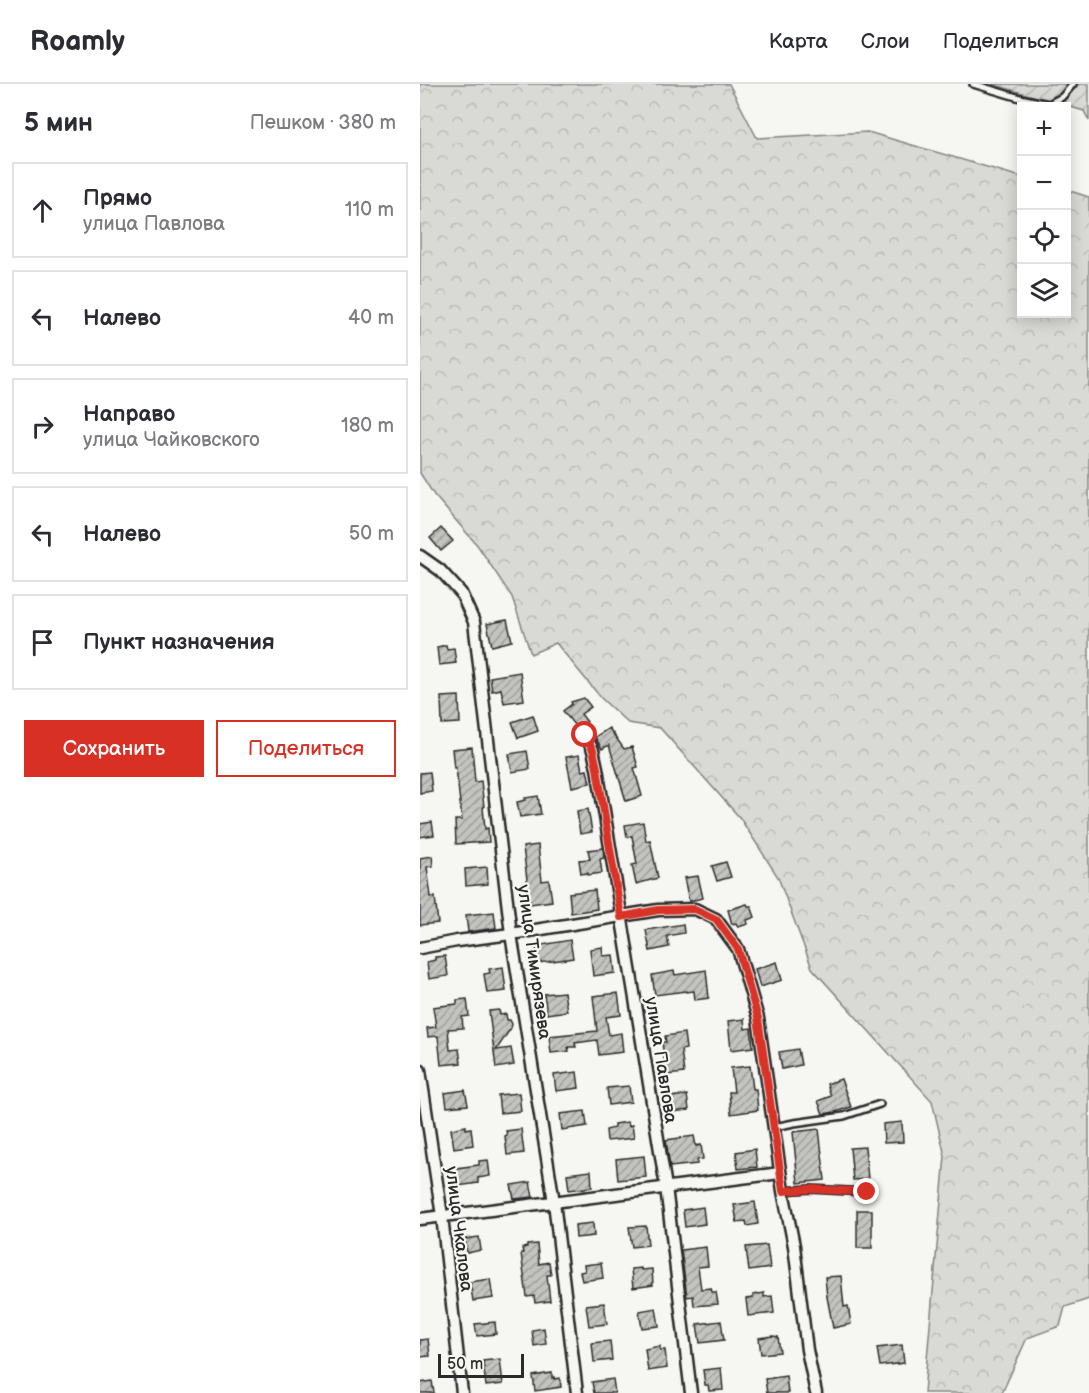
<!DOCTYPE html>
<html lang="ru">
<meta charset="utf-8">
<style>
:root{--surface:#fff;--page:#f2f2f3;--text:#2b2b33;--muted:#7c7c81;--line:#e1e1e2;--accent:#d93025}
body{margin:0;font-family:"Balsamiq Sans",sans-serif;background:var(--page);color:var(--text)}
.controls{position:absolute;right:18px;top:18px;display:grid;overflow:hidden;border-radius:0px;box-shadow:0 3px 15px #0003}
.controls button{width:54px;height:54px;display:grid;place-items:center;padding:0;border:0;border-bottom:2px solid var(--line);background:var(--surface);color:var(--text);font:30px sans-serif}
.scale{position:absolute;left:18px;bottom:15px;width:86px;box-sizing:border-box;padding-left:6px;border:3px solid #2b2b2b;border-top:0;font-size:16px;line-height:21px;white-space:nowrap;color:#2b2b2b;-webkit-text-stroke:4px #f6f6f2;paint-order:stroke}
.stop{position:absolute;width:18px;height:18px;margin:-14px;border:4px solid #d93025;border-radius:50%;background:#fff}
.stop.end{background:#d93025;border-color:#fff;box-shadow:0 2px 6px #0008}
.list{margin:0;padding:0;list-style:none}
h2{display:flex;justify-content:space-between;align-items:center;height:78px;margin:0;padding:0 24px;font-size:26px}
h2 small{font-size:20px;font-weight:400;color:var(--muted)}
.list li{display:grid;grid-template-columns:39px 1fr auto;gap:18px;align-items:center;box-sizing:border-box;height:96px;margin:0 12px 12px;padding:0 12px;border:2px solid var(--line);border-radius:0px}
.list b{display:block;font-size:22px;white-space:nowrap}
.list p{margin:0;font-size:20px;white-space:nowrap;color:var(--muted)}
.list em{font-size:20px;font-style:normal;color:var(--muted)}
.actions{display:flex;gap:12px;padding:18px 24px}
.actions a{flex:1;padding:14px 0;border:2px solid var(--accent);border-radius:0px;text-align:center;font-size:21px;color:var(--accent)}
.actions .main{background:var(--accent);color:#fff}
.icon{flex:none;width:33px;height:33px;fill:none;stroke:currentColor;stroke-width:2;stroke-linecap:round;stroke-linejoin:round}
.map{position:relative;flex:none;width:669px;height:1309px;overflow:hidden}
header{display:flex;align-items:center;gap:36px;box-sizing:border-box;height:84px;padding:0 30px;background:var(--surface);border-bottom:2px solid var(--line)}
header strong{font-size:28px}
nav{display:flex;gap:33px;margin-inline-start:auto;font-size:21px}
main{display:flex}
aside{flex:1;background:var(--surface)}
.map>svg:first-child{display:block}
</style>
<header>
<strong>Roamly</strong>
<nav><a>Карта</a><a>Слои</a><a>Поделиться</a></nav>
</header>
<main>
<aside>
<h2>5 мин<small>Пешком · 380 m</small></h2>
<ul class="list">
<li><svg class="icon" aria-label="ahead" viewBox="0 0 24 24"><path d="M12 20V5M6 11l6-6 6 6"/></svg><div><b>Прямо</b><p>улица Павлова</p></div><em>110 m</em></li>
<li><svg class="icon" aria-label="left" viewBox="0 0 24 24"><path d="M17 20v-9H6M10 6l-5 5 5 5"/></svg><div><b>Налево</b></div><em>40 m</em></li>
<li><svg class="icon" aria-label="right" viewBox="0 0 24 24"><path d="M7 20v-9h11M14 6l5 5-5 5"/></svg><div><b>Направо</b><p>улица Чайковского</p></div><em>180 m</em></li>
<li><svg class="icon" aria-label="left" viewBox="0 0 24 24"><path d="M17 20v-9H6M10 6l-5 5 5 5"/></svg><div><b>Налево</b></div><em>50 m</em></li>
<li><svg class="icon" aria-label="arrive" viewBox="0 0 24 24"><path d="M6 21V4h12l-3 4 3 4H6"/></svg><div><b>Пункт назначения</b></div></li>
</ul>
<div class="actions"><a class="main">Сохранить</a><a>Поделиться</a></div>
</aside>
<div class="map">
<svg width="669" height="1309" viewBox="0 0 669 1309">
<defs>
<pattern id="forest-crowns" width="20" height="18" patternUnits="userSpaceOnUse" patternTransform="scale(1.5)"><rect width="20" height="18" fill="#d9d9d5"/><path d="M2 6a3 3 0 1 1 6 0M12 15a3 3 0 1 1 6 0" fill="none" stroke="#babab7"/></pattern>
<pattern id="garden-furrows" width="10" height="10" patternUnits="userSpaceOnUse" patternTransform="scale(1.5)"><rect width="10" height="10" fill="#d9d9d5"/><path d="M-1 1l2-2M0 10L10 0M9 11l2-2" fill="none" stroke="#babab7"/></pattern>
<pattern id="building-hatch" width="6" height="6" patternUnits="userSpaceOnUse" patternTransform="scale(1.5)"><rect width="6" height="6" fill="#c3c3c0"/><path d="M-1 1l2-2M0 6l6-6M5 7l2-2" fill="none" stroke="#9f9f9c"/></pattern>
</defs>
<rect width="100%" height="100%" fill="#f6f6f2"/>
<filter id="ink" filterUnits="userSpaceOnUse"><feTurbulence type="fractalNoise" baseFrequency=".0167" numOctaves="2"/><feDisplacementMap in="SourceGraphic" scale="12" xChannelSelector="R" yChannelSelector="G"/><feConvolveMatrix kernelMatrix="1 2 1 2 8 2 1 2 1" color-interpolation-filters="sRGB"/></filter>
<g filter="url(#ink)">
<!-- forest -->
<polygon fill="url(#forest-crowns)" stroke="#828280" stroke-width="1.5" points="0,0 309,0 337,54 448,48 601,93 602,230 646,230 647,106 669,113 669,1215 645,1223 640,1242 607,1254 582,1309 504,1309 525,1072 512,1017 392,884 358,793 320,734 240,644 208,639 182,615 136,559 111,570 92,513 58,462 14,411 0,389"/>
<!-- garden -->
<polygon fill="url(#garden-furrows)" stroke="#828280" stroke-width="1.5" points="572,0 669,0 669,37 664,27"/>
<!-- building -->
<g fill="url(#building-hatch)" stroke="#2b2b2b" stroke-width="1.5">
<polygon points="21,444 33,457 21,467 10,454"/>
<polygon points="87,536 92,557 72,562 67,540"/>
<polygon points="26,561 27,565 34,564 36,579 19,581 17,563"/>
<polygon points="100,588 104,616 84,619 81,605 72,607 70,593"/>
<polygon points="39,612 40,639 22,640 21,613"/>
<polygon points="164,614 171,623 161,630 167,638 158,646 143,627 152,620 151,618"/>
<polygon points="113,631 118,647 98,654 92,638"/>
<polygon points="189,644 204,665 212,663 218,683 214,684 222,712 206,717 189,661 182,665 175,653"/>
<polygon points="52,663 55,698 61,697 64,723 63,723 65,745 68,744 69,758 36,760 35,736 42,736 36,684 34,684 32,665"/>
<polygon points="107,667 110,685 92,688 89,670"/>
<polygon points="159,671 162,687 167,686 170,699 152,703 146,673"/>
<polygon points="10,688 12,707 0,709 0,689"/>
<polygon points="118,712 121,730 100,733 97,718 106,716 105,714"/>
<polygon points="168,725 172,748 160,750 157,727"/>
<polygon points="12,738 14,751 0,753 0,740"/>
<polygon points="223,738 226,757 230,756 238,794 216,800 212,781 217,780 212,752 207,753 205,741"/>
<polygon points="118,761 122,797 129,796 132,817 110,820 103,763"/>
<polygon points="183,764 184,774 180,775 182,789 168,791 168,789 161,790 159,776 170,775 168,766"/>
<polygon points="12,772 13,782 7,783 11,813 15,813 18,839 0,841 0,774"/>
<polygon points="306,778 311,793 297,797 292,782"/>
<polygon points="67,783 68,800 46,802 45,785"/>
<polygon points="278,792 283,814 269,817 264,794"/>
<polygon points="175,806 177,825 151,829 149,809"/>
<polygon points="327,820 328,822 331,822 335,833 327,836 328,840 318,843 316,839 312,840 308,826"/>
<polygon points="74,828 76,844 48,848 46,831"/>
<polygon points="263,840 264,849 247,852 249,863 230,867 226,846"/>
<polygon points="150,856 153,874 119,879 116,862"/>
<polygon points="182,863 183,872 193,871 195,889 173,892 170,865"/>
<polygon points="25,872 28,892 9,895 7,878 15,876 15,873"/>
<polygon points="357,878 362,896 340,903 335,885"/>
<polygon points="83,883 86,907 67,909 64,890 70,889 69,885"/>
<polygon points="286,886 289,914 275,916 274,907 266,908 266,907 235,911 232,891 254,887 255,891"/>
<polygon points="144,908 147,927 127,930 124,910"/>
<polygon points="198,909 201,931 186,933 189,951 201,949 203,968 179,971 177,956 155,959 156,963 148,963 149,967 131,969 129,952 177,947 173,912"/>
<polygon points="47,915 49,932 42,933 43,944 28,945 30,966 39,965 41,979 21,981 18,952 8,953 7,944 16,943 13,923 37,920 37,916"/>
<polygon points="79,926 80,931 86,930 87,936 90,936 92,940 91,944 76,966 91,964 94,981 76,984 69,927"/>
<polygon points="324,935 325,945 331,944 333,963 311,966 308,937"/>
<polygon points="264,949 266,965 261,966 264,989 246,991 242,958 246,958 245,952"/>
<polygon points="378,965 381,981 362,985 359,968"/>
<polygon points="330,982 333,1005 336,1005 338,1026 311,1030 309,1008 314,1008 311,984"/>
<polygon points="157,988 159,1004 136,1007 134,991"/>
<polygon points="421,995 431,1023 415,1028 403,1030 398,1017 411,1012 407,1000"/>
<polygon points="209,1002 211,1018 189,1021 187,1004"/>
<polygon points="45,1006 48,1021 27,1023 25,1009"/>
<polygon points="99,1009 101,1027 80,1029 78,1011"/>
<polygon points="267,1011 269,1026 251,1028 249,1013"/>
<polygon points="165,1027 167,1042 142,1046 140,1030"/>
<polygon points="208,1038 209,1042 212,1041 214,1054 187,1057 186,1046 194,1044 194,1040"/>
<polygon points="482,1038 483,1058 464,1059 463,1040"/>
<polygon points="46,1042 46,1045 51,1044 53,1061 34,1064 31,1045"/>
<polygon points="101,1045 104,1069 87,1071 85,1052 87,1051 86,1047"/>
<polygon points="399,1045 405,1096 378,1099 373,1048"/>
<polygon points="274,1052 276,1062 281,1061 283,1075 277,1076 277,1080 250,1083 246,1056"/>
<polygon points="445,1063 448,1095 433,1096 430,1064"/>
<polygon points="335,1065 337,1083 318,1085 316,1068"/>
<polygon points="224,1072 226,1093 198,1096 196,1075"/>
<polygon points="68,1076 70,1092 58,1094 58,1099 38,1102 36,1084 59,1081 59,1077"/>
<polygon points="171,1087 172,1103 149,1106 147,1090"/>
<polygon points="110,1098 113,1113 94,1115 91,1101"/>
<polygon points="335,1118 338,1140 327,1142 326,1137 317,1138 314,1121"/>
<polygon points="283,1123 285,1140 265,1143 263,1126"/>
<rect x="437" y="1126" width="15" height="38"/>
<polygon points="173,1139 174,1152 156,1154 155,1141"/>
<polygon points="226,1142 228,1161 212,1163 209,1143"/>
<polygon points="59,1153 61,1166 47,1169 45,1155"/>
<polygon points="117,1160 119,1180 129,1178 131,1191 127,1191 130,1217 115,1219 114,1212 107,1213 101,1169 103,1169 102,1164 107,1163 107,1161"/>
<polygon points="347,1161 350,1184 329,1187 326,1163"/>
<polygon points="286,1163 288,1182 278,1183 281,1205 291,1204 292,1208 296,1208 298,1220 274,1222 273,1212 267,1213 261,1166"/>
<polygon points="181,1179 183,1194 162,1197 160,1188 165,1187 164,1181"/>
<polygon points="221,1184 221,1186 232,1185 233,1201 213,1204 211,1185"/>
<polygon points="421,1192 424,1223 428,1222 431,1240 413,1244 407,1213 405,1193"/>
<polygon points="70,1195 73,1214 53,1217 50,1198"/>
<polygon points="344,1209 344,1213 352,1212 354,1229 328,1232 326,1215 333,1214 333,1211"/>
<polygon points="184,1219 187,1240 169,1242 166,1221"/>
<polygon points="236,1224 239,1242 222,1244 219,1227"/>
<polygon points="301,1237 304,1256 280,1259 277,1240"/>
<polygon points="75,1238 76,1250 57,1252 55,1240"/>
<polygon points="124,1244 126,1260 114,1262 112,1246"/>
<polygon points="353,1252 358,1253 360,1268 341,1270 339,1254"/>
<polygon points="8,1255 10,1272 0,1273 0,1256"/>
<polygon points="190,1257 192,1276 174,1278 172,1259"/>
<polygon points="482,1261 484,1279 460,1282 457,1264"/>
<polygon points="240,1262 240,1266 245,1266 247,1284 228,1287 225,1265"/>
<polygon points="80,1275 83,1300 66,1302 63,1277"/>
<polygon points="301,1284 303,1306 289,1307 288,1301 285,1301 283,1286"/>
<polygon points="132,1289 132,1294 134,1293 134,1295 140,1294 141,1303 115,1307 113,1292"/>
<polygon points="366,1292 368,1309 347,1309 345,1295"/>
<polygon points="193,1295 195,1309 174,1309 172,1298"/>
<polygon points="12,1297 14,1309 0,1309 0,1299"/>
</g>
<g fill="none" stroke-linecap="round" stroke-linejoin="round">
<!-- lane casing -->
<g stroke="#2b2b2b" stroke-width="10">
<g id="lane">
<polyline points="553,0 600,14 629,20 642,13 653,0"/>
<polyline points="354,1043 374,1039 424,1032 460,1020"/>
<polyline points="363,1107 390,1105 447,1108"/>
</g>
</g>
<!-- street casing -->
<g stroke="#2b2b2b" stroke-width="15">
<g id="street">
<polyline points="0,472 20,486 41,509 54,538 91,850 134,1118 157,1309"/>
<polyline points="165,651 173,666 177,684 246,1103 271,1309"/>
<polyline points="0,864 37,857 91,850 238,826 275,825 296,835 318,865 338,934 363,1107 374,1162 387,1266 396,1309"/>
<polyline points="0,986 22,1132 42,1309"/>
<polyline points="0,1135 360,1089"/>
</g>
</g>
<!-- lane -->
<use href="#lane" stroke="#f6f6f2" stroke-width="5"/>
<!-- street -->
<use href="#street" stroke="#f6f6f2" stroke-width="10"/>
</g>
</g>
<g fill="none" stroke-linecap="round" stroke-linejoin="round" filter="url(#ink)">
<!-- route -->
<polyline stroke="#d93025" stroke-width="8" points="165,651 173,666 177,684 201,833 238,826 275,825 296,835 318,865 338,934 363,1107 390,1105 447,1108"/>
</g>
<g text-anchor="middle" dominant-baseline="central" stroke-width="4.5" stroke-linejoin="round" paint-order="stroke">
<!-- street labels -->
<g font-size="18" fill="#2b2b2b" stroke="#f6f6f2">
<text transform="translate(114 878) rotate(82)">улица Тимирязева</text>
<text transform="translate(241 976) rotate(81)">улица Павлова</text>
<text transform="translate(39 1145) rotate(83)">улица Чкалова</text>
</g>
</g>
</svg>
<div class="controls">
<button>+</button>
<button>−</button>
<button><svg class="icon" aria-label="locate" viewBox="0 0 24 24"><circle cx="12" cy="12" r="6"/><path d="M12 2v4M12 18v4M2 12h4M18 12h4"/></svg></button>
<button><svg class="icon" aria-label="layers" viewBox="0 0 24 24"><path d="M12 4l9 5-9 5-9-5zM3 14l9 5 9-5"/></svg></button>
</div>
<div class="scale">50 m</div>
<div class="stop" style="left:165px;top:651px"></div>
<div class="stop end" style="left:447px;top:1108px"></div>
</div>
</main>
